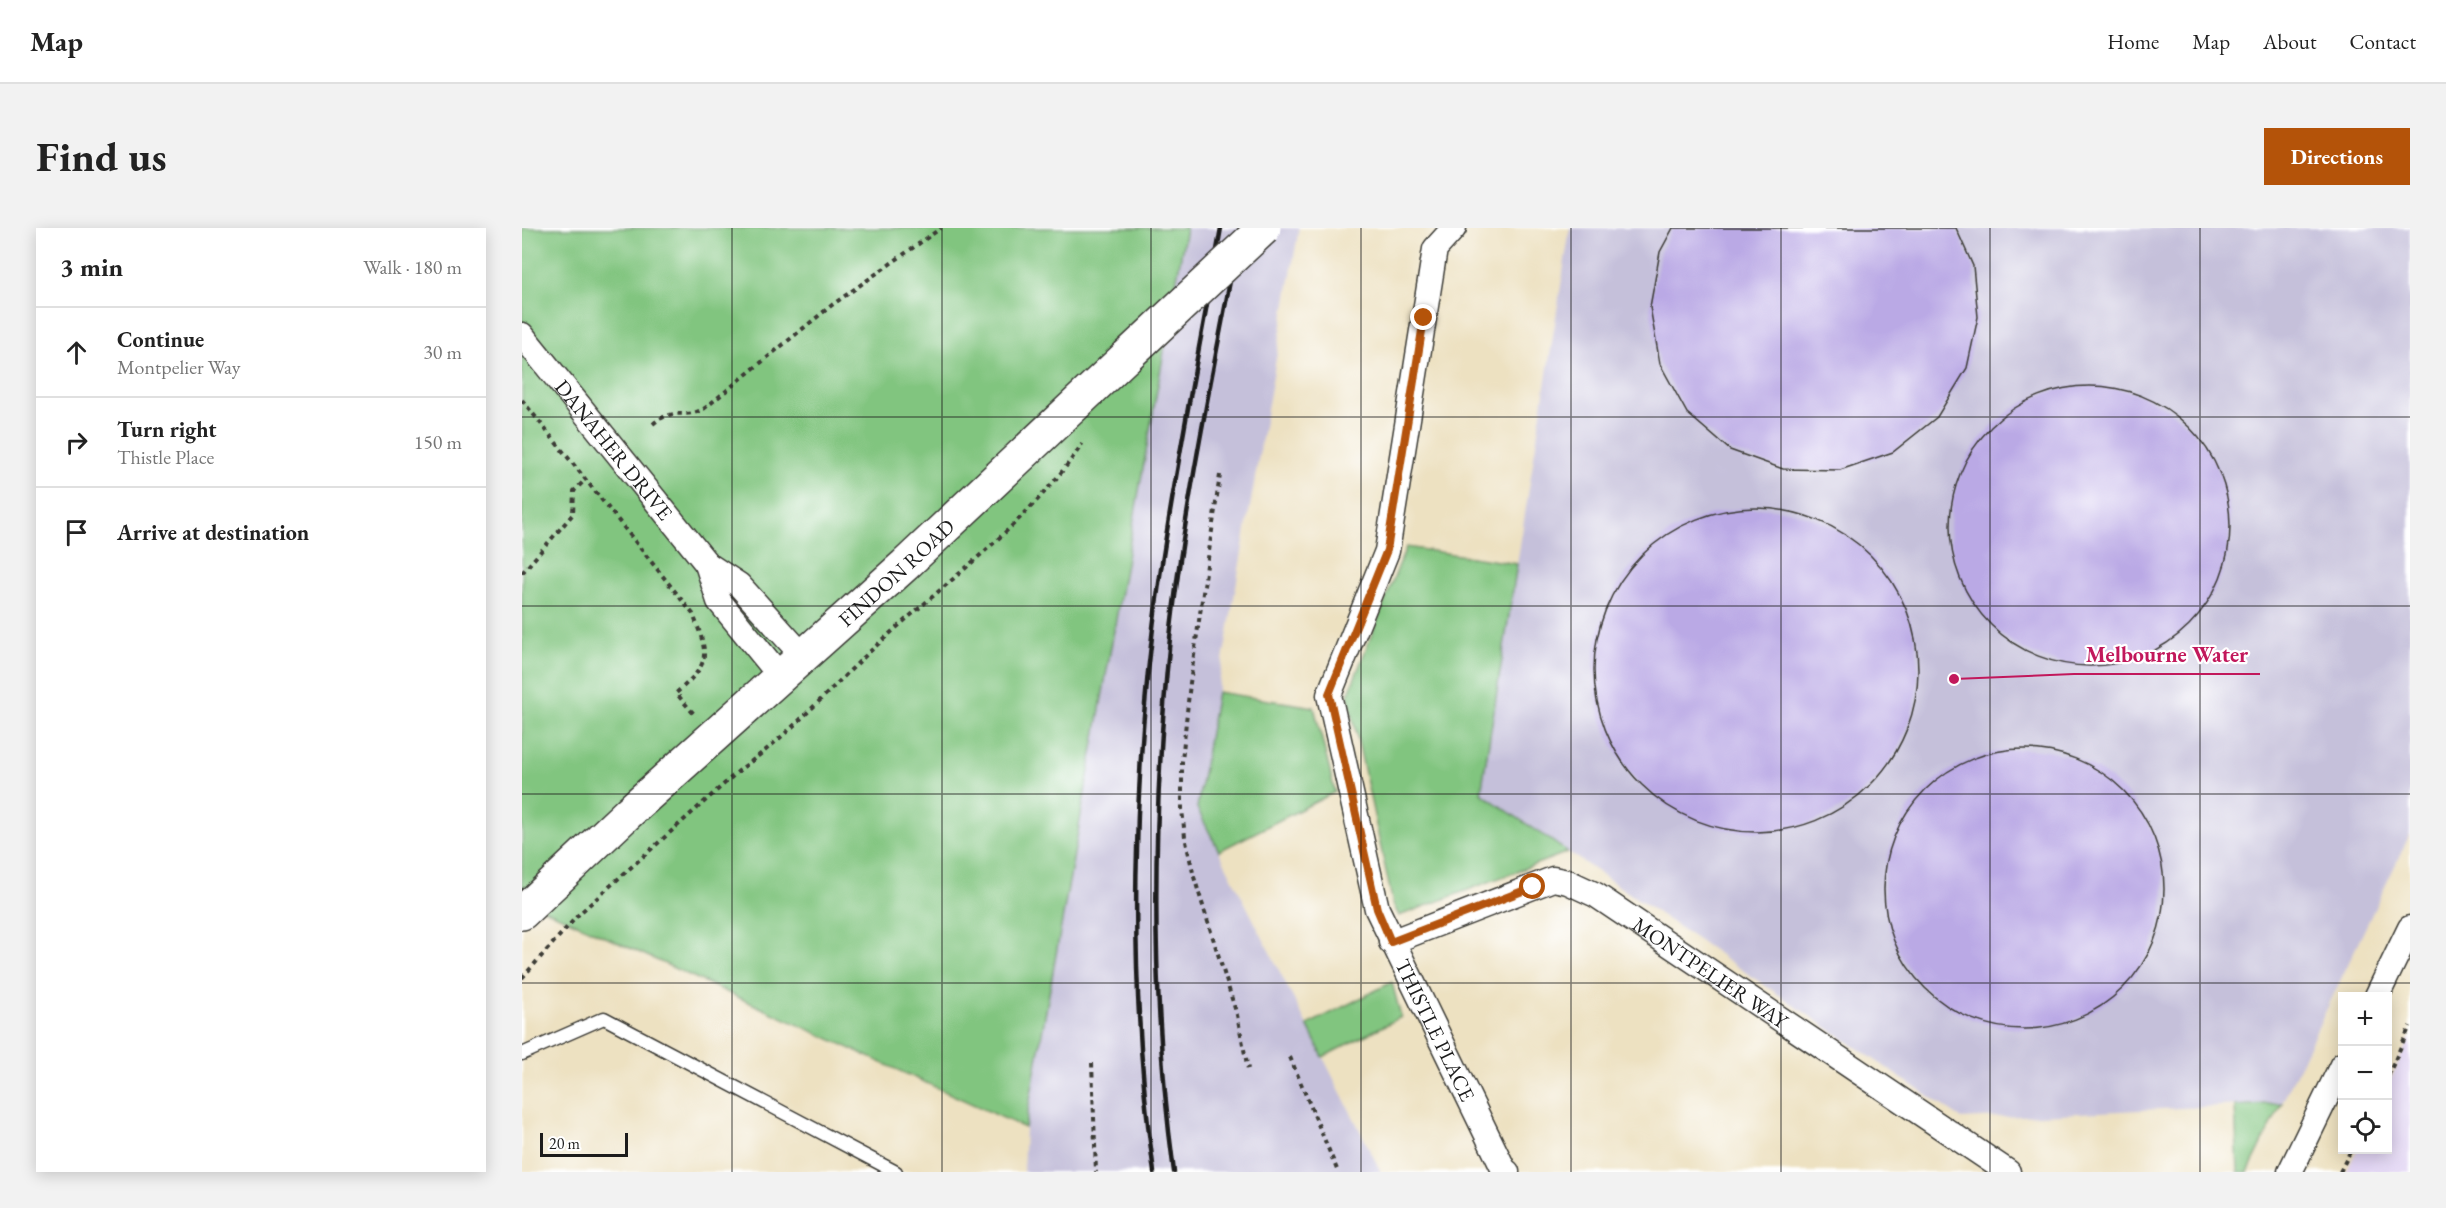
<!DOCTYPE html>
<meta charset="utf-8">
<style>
:root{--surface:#fff;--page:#f2f2f2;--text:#222;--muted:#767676;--line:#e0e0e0;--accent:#b45309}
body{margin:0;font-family:"EB Garamond",serif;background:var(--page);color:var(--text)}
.controls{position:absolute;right:18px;bottom:18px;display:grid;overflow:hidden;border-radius:0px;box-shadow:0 3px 15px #0003}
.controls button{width:54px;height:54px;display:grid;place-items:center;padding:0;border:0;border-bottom:2px solid var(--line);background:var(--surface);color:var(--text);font:30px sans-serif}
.scale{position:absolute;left:18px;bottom:15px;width:88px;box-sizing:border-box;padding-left:6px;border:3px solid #1c1c1c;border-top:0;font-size:16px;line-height:21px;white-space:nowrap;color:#1c1c1c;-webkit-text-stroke:4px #fff;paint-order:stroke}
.stop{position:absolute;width:18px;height:18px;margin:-14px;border:4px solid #b45309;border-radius:50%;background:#fff}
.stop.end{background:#b45309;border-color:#fff;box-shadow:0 2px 6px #0008}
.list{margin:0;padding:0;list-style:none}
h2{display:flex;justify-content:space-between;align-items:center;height:78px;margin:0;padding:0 24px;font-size:26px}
h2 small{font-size:20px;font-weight:400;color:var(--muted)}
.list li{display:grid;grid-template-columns:39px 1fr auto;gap:18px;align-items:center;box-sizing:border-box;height:90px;padding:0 24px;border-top:2px solid var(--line)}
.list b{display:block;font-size:22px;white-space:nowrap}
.list p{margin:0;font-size:20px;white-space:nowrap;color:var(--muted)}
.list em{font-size:20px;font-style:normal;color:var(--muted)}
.icon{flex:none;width:33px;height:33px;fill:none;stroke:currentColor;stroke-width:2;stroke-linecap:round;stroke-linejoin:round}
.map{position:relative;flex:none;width:1888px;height:944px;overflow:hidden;border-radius:0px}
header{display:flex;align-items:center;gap:36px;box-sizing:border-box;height:84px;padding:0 30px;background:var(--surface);border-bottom:2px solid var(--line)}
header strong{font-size:28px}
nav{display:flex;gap:33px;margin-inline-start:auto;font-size:21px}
.intro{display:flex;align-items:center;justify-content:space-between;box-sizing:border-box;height:144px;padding:0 36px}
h1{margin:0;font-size:42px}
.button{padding:15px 27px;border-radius:0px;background:var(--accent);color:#fff;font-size:21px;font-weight:700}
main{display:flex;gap:36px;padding:0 36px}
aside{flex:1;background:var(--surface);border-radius:0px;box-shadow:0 3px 15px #0003}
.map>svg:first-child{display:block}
</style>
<header>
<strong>Map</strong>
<nav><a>Home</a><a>Map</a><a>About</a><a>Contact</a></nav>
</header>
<div class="intro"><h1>Find us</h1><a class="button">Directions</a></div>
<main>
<aside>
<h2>3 min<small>Walk · 180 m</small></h2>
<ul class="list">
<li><svg class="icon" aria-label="ahead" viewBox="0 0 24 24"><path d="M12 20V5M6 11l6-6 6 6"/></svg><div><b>Continue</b><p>Montpelier Way</p></div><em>30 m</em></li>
<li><svg class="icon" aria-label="right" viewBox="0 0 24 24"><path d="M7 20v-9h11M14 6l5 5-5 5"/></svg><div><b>Turn right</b><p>Thistle Place</p></div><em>150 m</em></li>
<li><svg class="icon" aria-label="arrive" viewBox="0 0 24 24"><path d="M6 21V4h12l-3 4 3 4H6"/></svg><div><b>Arrive at destination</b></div></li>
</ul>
</aside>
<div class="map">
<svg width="1888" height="944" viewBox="0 0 1888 944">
<rect width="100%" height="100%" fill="#fff"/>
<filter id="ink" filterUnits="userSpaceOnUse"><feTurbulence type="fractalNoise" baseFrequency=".0167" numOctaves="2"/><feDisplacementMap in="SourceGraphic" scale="12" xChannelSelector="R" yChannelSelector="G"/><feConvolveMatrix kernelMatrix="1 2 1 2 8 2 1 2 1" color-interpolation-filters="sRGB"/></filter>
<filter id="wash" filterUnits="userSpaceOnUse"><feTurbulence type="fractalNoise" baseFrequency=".008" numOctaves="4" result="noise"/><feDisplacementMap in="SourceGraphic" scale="24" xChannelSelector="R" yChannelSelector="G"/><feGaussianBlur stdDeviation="1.35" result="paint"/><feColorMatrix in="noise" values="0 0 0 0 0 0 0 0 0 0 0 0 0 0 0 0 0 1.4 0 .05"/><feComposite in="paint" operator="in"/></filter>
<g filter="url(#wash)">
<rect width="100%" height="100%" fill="#ede1c1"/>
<!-- built -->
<polygon fill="#e1d4f3" points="1888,809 1888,944 1824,944 1835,922 1866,922 1866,857"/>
<!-- industrial -->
<g fill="#c5c0da">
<polygon points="664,0 777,0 675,580 859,944 501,944 503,900"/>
<polygon points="1048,0 1888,0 1888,606 1760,875 1440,891 959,565"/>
</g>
<!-- green -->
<g fill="#81c57f" stroke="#4e704e" stroke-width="1.5">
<polygon points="0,0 664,0 503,900 0,671"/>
<polygon points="884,319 995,336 959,565 1046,624 877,688 871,676 826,467"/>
<polygon points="695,464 792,479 813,564 697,623 675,580"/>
<polygon points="870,754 879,789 801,829 785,797"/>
<polygon points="1760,875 1726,944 1716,944 1713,878"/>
</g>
<g id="blocks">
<!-- building -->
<g fill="#baa9e5">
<polygon points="1151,0 1434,0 1451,38 1456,89 1445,140 1415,189 1371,224 1318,242 1261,241 1208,222 1165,185 1138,136 1128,79 1138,24"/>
<circle cx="1568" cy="298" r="140"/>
<circle cx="1234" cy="442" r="162"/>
<circle cx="1502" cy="661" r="140"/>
</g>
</g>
</g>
<g filter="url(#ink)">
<use href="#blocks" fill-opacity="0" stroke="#3b3a35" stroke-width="1.5"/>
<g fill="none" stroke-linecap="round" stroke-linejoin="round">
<!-- lane casing -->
<g stroke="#3b3a35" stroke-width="15">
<polyline id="lane" points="0,826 82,790 374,944"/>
</g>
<!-- street casing -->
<g stroke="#3b3a35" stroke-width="27">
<g id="street">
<path id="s1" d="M 932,0 L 913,21 L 865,323 L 807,467 L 855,681 L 982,942 L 985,944"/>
<path id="s2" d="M 0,107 L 185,336 L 217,357 L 282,429"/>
<polyline points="185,336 197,373 259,449"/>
<path id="s3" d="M 869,714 L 1031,651 L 1046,654 L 1074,667 L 1486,944"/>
<polyline points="1855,768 1888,700"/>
<polyline points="1768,944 1820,837"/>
</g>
</g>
<!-- secondary casing -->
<g stroke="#3b3a35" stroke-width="36">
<g id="secondary">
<path id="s4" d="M 0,685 L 106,585 L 383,337 L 605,128"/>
</g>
</g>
<!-- path -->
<g stroke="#3b3a35" stroke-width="4" stroke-dasharray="4.5 4.5" stroke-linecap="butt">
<path d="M 0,172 L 171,386 C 187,428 189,435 154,465 L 172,486"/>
<path d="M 131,196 C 154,177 162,193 183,180 L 310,77 L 419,0"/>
<polyline points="698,247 668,455 660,533 660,581 663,609 672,649 715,787 726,841"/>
<polyline points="0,345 51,286 52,263 64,251"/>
<path d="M 0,750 L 57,686 L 220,540 C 270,505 310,458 355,417 C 422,356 511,291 560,216"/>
<polyline points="768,829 816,944"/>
<polyline points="570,835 574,944"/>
<polyline points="1866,848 1888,798"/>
<polyline points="1818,944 1829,922"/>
</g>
<!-- lane -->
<use href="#lane" stroke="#fff" stroke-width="12"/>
<!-- street -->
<use href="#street" stroke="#fff" stroke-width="24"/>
<!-- secondary -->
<use href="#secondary" stroke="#fff" stroke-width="33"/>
<!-- rail -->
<g stroke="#1c1c1c" stroke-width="4.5">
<path d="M 632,944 C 605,755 610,537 638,348 C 655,232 678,116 699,0"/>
<path d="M 652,944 C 628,767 630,587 648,410 C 663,272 693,136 718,0"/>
</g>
<!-- secondary-bridge casing -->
<g stroke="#3b3a35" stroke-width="36" stroke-linecap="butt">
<polyline id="secondary-bridge" points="605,128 742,0"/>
</g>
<!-- secondary-bridge -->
<use href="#secondary-bridge" stroke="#fff" stroke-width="33"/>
</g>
</g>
<g fill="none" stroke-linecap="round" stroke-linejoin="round" filter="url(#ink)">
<!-- route -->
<polyline stroke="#b45309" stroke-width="8" points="902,90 865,322 807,466 855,681 869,714 1011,659"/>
</g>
<!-- grid -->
<path fill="none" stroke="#1c1c1c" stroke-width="1.5" stroke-opacity="0.55" d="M 210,0 L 210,944M 420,0 L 420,944M 629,0 L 629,944M 839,0 L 839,944M 1049,0 L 1049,944M 1259,0 L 1259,944M 1468,0 L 1468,944M 1678,0 L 1678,944M 0,189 L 1888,189M 0,378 L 1888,378M 0,566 L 1888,566M 0,755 L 1888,755"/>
<g text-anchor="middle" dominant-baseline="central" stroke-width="4.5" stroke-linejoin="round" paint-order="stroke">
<!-- street labels -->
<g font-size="21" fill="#1c1c1c" stroke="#fff">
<text stroke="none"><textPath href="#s2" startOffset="147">DANAHER DRIVE</textPath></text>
<text stroke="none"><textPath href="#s4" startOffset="506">FINDON ROAD</textPath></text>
<text stroke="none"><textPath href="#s3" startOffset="358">MONTPELIER WAY</textPath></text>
<text stroke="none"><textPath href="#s1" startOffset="843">THISTLE PLACE</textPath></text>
</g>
</g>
<!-- callouts -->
<path fill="none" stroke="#c2185b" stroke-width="2" d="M1432 451L1552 446H1738"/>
<circle fill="#c2185b" stroke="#fff" stroke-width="2" cx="1432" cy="451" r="6"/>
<g font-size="22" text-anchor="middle" font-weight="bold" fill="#c2185b" stroke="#fff" stroke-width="4.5" stroke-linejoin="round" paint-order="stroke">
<text x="1645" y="434">Melbourne Water</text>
</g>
</svg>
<div class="controls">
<button>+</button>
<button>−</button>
<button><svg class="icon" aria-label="locate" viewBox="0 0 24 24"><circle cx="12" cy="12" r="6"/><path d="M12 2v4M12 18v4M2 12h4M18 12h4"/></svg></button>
</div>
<div class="scale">20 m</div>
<div class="stop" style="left:1011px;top:659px"></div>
<div class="stop end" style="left:902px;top:90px"></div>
</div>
</main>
